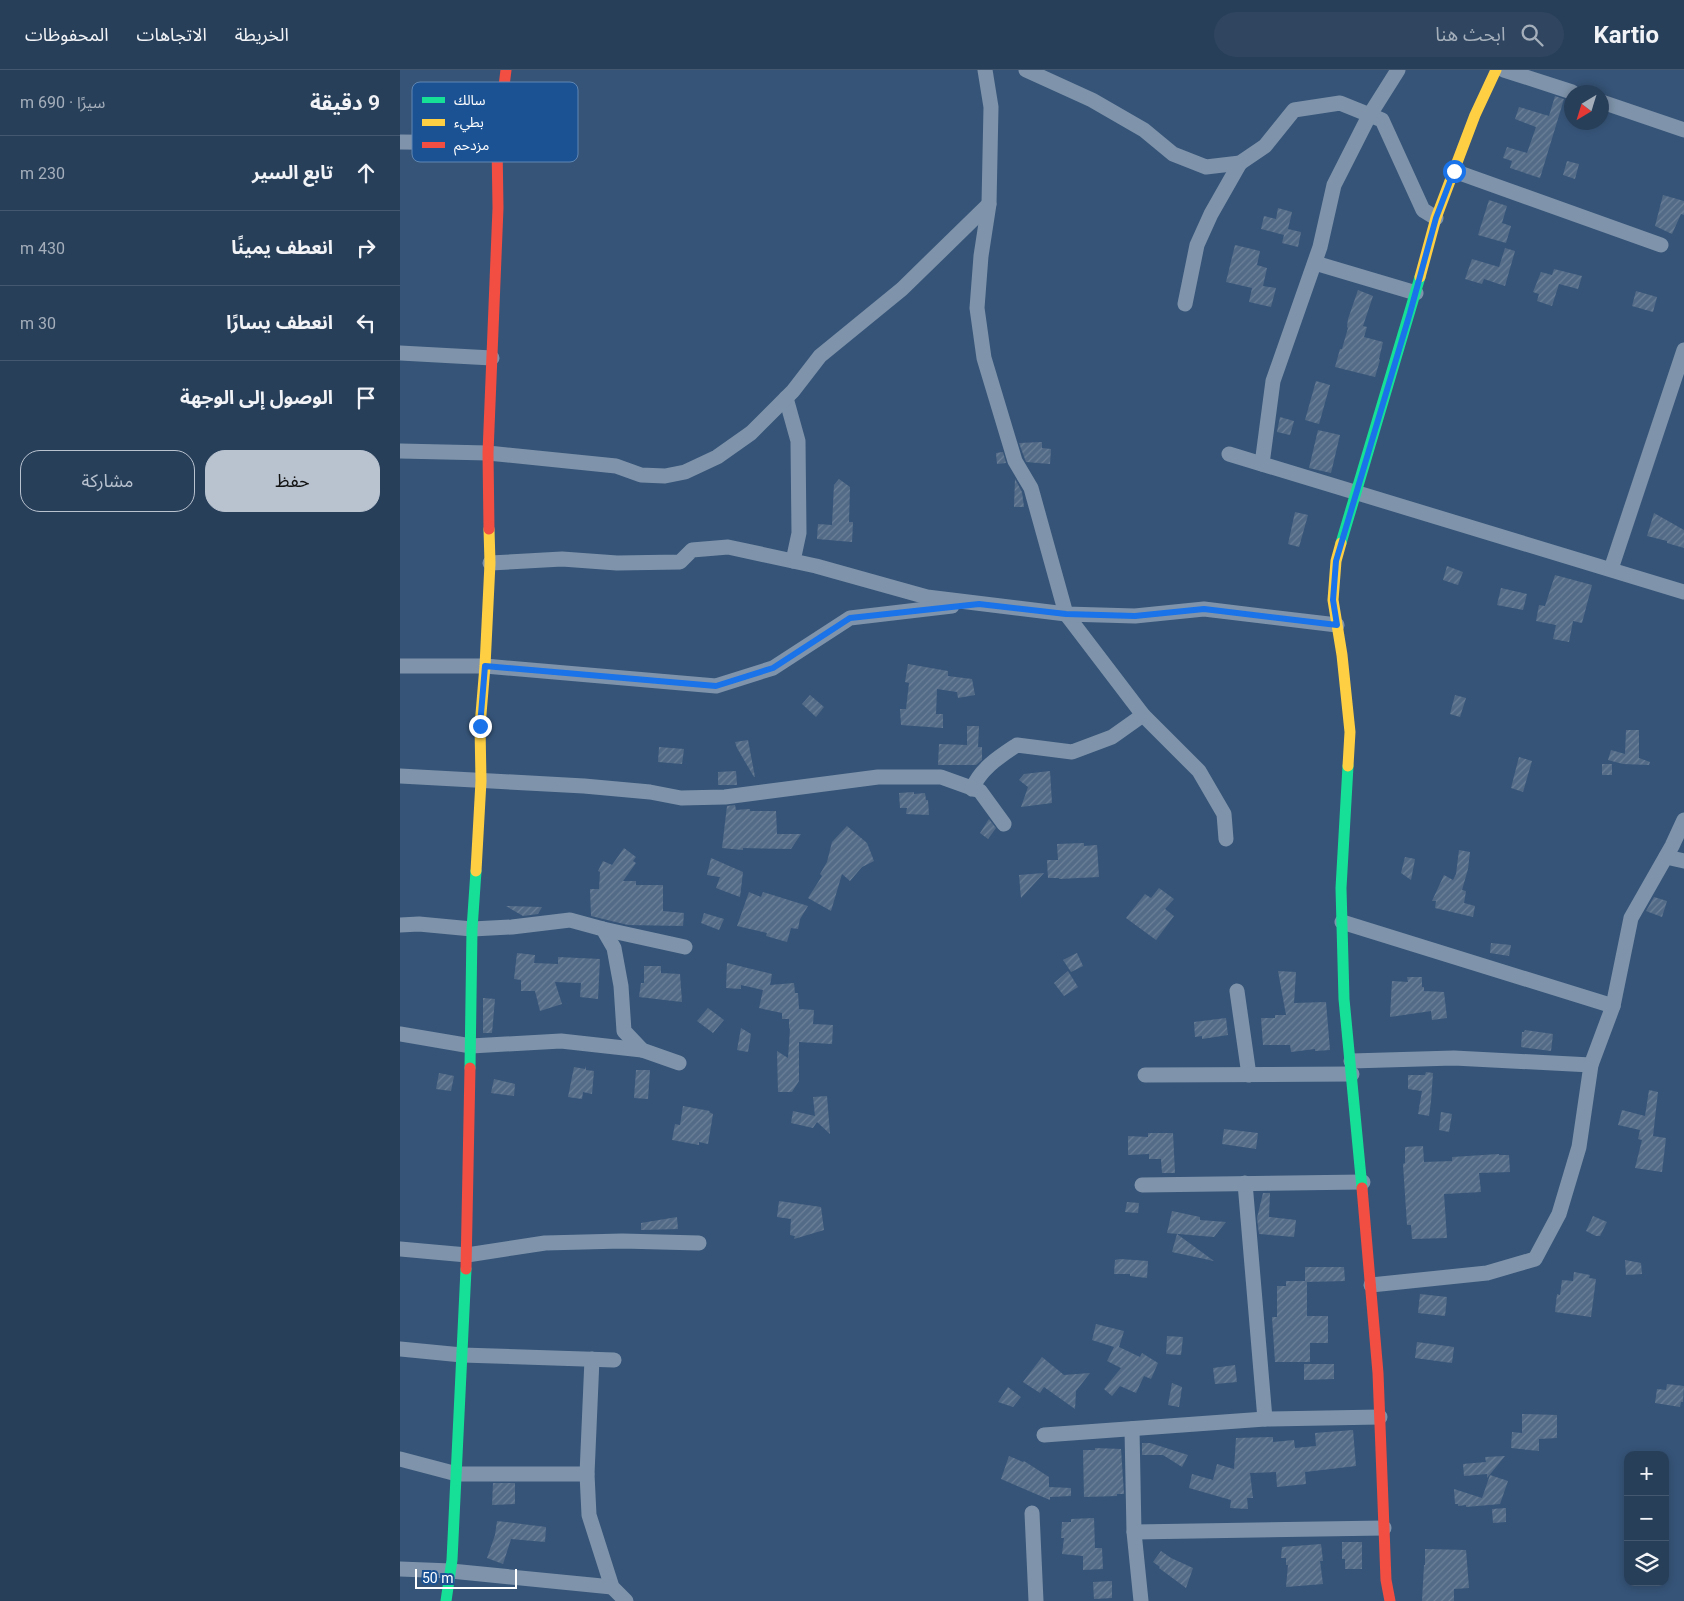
<!DOCTYPE html>
<html lang="ar">
<meta charset="utf-8">
<style>
:root{--surface:#283f5a;--page:#304660;--text:#f1f3f6;--muted:#a5afbb;--line:#445870;--accent:#b9c3d0}
body{margin:0;font-family:Roboto,"Noto Sans Arabic",sans-serif;background:var(--page);color:var(--text);direction:rtl}
.controls{position:absolute;right:15px;bottom:15px;display:grid;overflow:hidden;border-radius:10px;box-shadow:0 2px 8px #0003}
.controls button{width:45px;height:45px;display:grid;place-items:center;padding:0;border:0;border-bottom:1px solid var(--line);background:var(--surface);color:var(--text);font:25px sans-serif}
.compass{position:absolute;left:1164px;top:15px;width:45px;height:45px;border-radius:50%;background:var(--surface);box-shadow:0 2px 8px #0003;rotate:218deg}
.scale{position:absolute;left:15px;bottom:12px;width:102px;box-sizing:border-box;padding-left:5px;border:2px solid #fff;border-top:0;font-size:14px;line-height:18px;white-space:nowrap;color:#fff;-webkit-text-stroke:4px #1b5293;paint-order:stroke}
.stop{position:absolute;width:15px;height:15px;margin:-11px;border:4px solid #1a73e8;border-radius:50%;background:#fff}
.stop.end{background:#1a73e8;border-color:#fff;box-shadow:0 1px 5px #0008}
.list{margin:0;padding:0;list-style:none}
h2{display:flex;justify-content:space-between;align-items:center;height:65px;margin:0;padding:0 20px;font-size:21px}
h2 small{font-size:16px;font-weight:400;color:var(--muted)}
.list li{display:grid;grid-template-columns:32px 1fr auto;gap:15px;align-items:center;box-sizing:border-box;height:75px;padding:0 20px;border-top:1px solid var(--line)}
.list b{display:block;font-size:19px;white-space:nowrap}
.list em{font-size:16px;font-style:normal;color:var(--muted)}
.actions{display:flex;gap:10px;padding:15px 20px}
.actions a{flex:1;padding:11px 0;border:1px solid var(--accent);border-radius:20px;text-align:center;font-size:18px;color:var(--accent)}
.actions .main{background:var(--accent);color:#111}
.icon{flex:none;width:28px;height:28px;fill:none;stroke:currentColor;stroke-width:2;stroke-linecap:round;stroke-linejoin:round}
.map{position:relative;flex:none;width:1284px;height:1531px;overflow:hidden;direction:ltr}
header{display:flex;align-items:center;gap:30px;box-sizing:border-box;height:70px;padding:0 25px;background:var(--surface);border-bottom:1px solid var(--line)}
header strong{font-size:24px}
nav{display:flex;gap:28px;margin-inline-start:auto;font-size:18px}
.search{width:350px;height:45px;background:var(--page);display:flex;align-items:center;gap:12px;box-sizing:border-box;padding:0 18px;border-radius:28px;color:var(--muted);font-size:19px}
main{display:flex}
aside{flex:1;background:var(--surface)}
.map>svg:first-child{display:block}
</style>
<header>
<strong>Kartio</strong>
<div class="search"><svg class="icon" aria-label="search" viewBox="0 0 24 24"><circle cx="10" cy="10" r="6"/><path d="M15 15l6 6"/></svg>ابحث هنا</div>
<nav><a>الخريطة</a><a>الاتجاهات</a><a>المحفوظات</a></nav>
</header>
<main>
<div class="map">
<svg width="1284" height="1531" viewBox="0 0 1284 1531">
<defs>
<pattern id="building-hatch" width="6" height="6" patternUnits="userSpaceOnUse" patternTransform="scale(1.25)"><rect width="6" height="6" fill="#536b87"/><path d="M-1 1l2-2M0 6l6-6M5 7l2-2" fill="none" stroke="#6d8199"/></pattern>
</defs>
<rect width="100%" height="100%" fill="#365478"/>
<!-- building -->
<g fill="url(#building-hatch)">
<polygon points="1155,26 1164,29 1140,108 1110,98 1112,91 1103,88 1107,77 1127,83 1136,57 1115,49 1119,37 1149,46"/>
<polygon points="1167,91 1179,94 1175,109 1163,105"/>
<polygon points="1263,125 1284,131 1284,145 1281,144 1272,164 1255,156"/>
<polygon points="1089,130 1107,136 1102,153 1111,156 1106,173 1078,165"/>
<polygon points="878,138 892,142 888,159 901,162 898,177 882,173 884,165 861,159 864,146 876,149"/>
<polygon points="835,175 860,181 857,195 867,198 863,216 876,218 871,237 849,232 852,218 826,212"/>
<polygon points="1105,178 1115,181 1105,216 1084,209 1082,214 1065,209 1072,189 1099,197"/>
<polygon points="1154,199 1182,206 1178,219 1159,214 1152,236 1137,231 1139,224 1133,222 1141,202 1152,205"/>
<polygon points="958,220 973,226 963,256 967,257 964,267 983,272 979,289 980,290 975,307 935,297 940,279 942,279 948,258 947,257 948,249"/>
<polygon points="1236,221 1257,227 1253,242 1232,236"/>
<polygon points="916,311 930,315 919,354 905,350"/>
<polygon points="880,347 894,351 890,365 877,362"/>
<polygon points="918,360 940,365 931,403 909,398"/>
<polygon points="642,372 642,378 651,379 650,394 626,392 619,373"/>
<polygon points="603,382 606,393 597,394 596,383"/>
<polygon points="439,409 450,417 449,452 453,452 452,472 417,469 418,454 432,455 434,415"/>
<polygon points="615,409 622,422 624,437 614,437"/>
<polygon points="895,442 908,445 899,477 888,474"/>
<polygon points="1254,443 1284,460 1284,478 1267,473 1267,471 1247,466"/>
<polygon points="1047,496 1063,502 1058,515 1043,510"/>
<polygon points="1155,505 1192,515 1182,553 1173,551 1169,572 1153,569 1156,555 1136,551 1139,535 1145,536"/>
<polygon points="1101,518 1127,524 1123,540 1097,535"/>
<polygon points="508,594 548,601 548,606 572,609 575,625 558,628 557,622 537,619 536,644 543,644 543,658 501,655 500,639 506,639 509,613 505,612"/>
<polygon points="410,625 424,637 416,647 402,634"/>
<polygon points="1055,625 1066,628 1060,647 1050,644"/>
<polygon points="567,656 579,656 578,677 582,677 582,690 576,695 538,695 539,674 567,675"/>
<polygon points="1226,660 1239,660 1239,688 1250,692 1249,695 1223,694 1208,690 1211,680 1225,684"/>
<polygon points="348,670 355,707 354,707 337,678 335,672"/>
<polygon points="259,677 284,679 282,694 258,692"/>
<polygon points="1119,687 1132,691 1123,722 1111,718"/>
<rect x="1202" y="694" width="10" height="11"/>
<polygon points="336,701 337,715 318,715 318,702"/>
<polygon points="650,701 652,733 621,737 628,717 619,710 624,704"/>
<polygon points="514,722 514,724 525,723 526,730 528,730 529,745 506,744 507,738 500,738 499,723"/>
<polygon points="335,735 336,740 350,739 350,741 376,741 377,764 401,764 391,779 343,778 343,780 322,778 327,736"/>
<polygon points="589,749 596,758 588,769 580,763"/>
<polygon points="447,756 467,773 474,791 462,797 450,811 442,804 431,841 408,828 422,806 420,804 427,792 432,772"/>
<polygon points="684,773 684,776 697,775 699,807 659,809 659,808 648,808 647,790 658,790 657,774"/>
<polygon points="224,778 236,787 233,791 236,793 223,811 236,811 236,815 263,815 263,841 284,843 283,856 228,855 191,846 190,819 199,819 200,802 198,801 203,791 212,795"/>
<polygon points="1059,780 1070,782 1068,799 1062,820 1066,821 1064,833 1075,836 1073,847 1035,838 1036,831 1032,831 1044,805 1053,810 1056,804"/>
<polygon points="1005,787 1015,789 1011,810 1001,803"/>
<polygon points="311,788 343,802 340,827 316,818 320,807 307,805"/>
<polygon points="644,803 621,828 619,805"/>
<polygon points="759,818 774,829 765,839 774,846 756,870 726,848 745,824 751,828"/>
<polygon points="349,822 361,827 363,822 408,836 400,849 398,859 391,858 387,872 366,866 367,863 337,856"/>
<polygon points="1254,827 1267,831 1262,847 1246,841"/>
<polygon points="106,836 142,837 138,844 123,846"/>
<polygon points="304,843 324,849 319,860 301,853"/>
<polygon points="1091,873 1111,875 1109,886 1090,883"/>
<polygon points="117,883 135,885 134,893 158,894 158,887 200,889 198,929 180,927 181,913 155,912 162,934 140,941 135,921 121,921 121,910 114,909"/>
<polygon points="677,883 683,896 671,902 663,890"/>
<polygon points="327,893 372,904 370,915 394,913 395,923 398,923 399,939 414,940 413,954 433,955 432,974 399,972 399,1011 392,1022 378,1022 377,981 388,988 390,959 389,958 389,949 382,949 382,943 359,938 363,920 341,915 341,919 326,918"/>
<polygon points="244,896 261,896 261,903 280,904 282,932 239,927 241,913 244,913"/>
<polygon points="668,901 678,917 664,926 654,913"/>
<polygon points="878,901 896,902 894,933 926,932 930,980 915,981 915,979 891,982 890,975 863,975 861,948 875,948 875,945 886,945"/>
<polygon points="1007,907 1022,907 1022,917 1024,917 1024,921 1044,922 1047,948 1032,950 1031,941 990,947 992,911 1008,912"/>
<polygon points="83,928 95,929 92,963 83,963"/>
<polygon points="308,938 324,950 313,963 297,951"/>
<polygon points="826,948 828,965 802,969 802,966 795,967 794,952"/>
<polygon points="341,958 351,964 348,982 337,980"/>
<polygon points="1125,960 1153,964 1151,981 1121,977 1122,962 1124,962"/>
<polygon points="186,996 186,1000 194,1001 192,1024 183,1022 182,1029 168,1027 174,997 185,999"/>
<polygon points="236,1000 250,1000 248,1029 234,1028"/>
<polygon points="1026,1002 1033,1003 1031,1031 1029,1046 1018,1044 1022,1021 1008,1019 1008,1005 1025,1005"/>
<polygon points="39,1003 54,1006 51,1021 36,1019"/>
<polygon points="94,1009 115,1014 114,1026 91,1023"/>
<polygon points="1249,1020 1258,1022 1253,1066 1266,1068 1262,1102 1235,1098 1242,1070 1238,1069 1240,1060 1218,1055 1222,1040 1245,1046"/>
<polygon points="427,1026 430,1064 417,1052 413,1058 391,1053 393,1041 415,1046 413,1027"/>
<polygon points="283,1036 310,1041 309,1042 313,1044 308,1074 299,1072 299,1075 272,1070 275,1054 280,1055"/>
<polygon points="1041,1042 1052,1044 1049,1062 1039,1060"/>
<polygon points="824,1059 858,1063 856,1079 822,1074"/>
<polygon points="748,1063 773,1063 775,1103 762,1103 761,1089 749,1089 749,1084 728,1085 728,1066 748,1067"/>
<polygon points="1023,1076 1024,1092 1052,1091 1052,1087 1099,1084 1099,1085 1109,1085 1110,1102 1079,1103 1081,1122 1044,1124 1047,1168 1012,1169 1011,1155 1007,1155 1003,1094 1005,1093 1005,1077"/>
<polygon points="863,1123 870,1123 869,1147 896,1150 894,1167 859,1164 857,1148"/>
<polygon points="379,1131 421,1137 424,1160 394,1169 395,1166 390,1165 391,1149 377,1147"/>
<polygon points="727,1132 739,1133 738,1143 725,1142"/>
<polygon points="772,1141 800,1147 800,1150 826,1152 814,1167 767,1163"/>
<polygon points="1193,1146 1207,1152 1200,1166 1196,1166 1186,1161"/>
<polygon points="277,1147 278,1159 241,1160 241,1153"/>
<polygon points="777,1164 814,1191 772,1182"/>
<polygon points="720,1189 748,1191 747,1208 730,1206 730,1204 714,1204 715,1190"/>
<polygon points="1225,1190 1241,1193 1242,1204 1226,1205"/>
<polygon points="905,1197 944,1197 945,1211 907,1212 907,1246 928,1246 928,1273 910,1273 910,1292 875,1292 872,1247 877,1247 877,1216 886,1216 886,1211 905,1211"/>
<polygon points="1174,1202 1190,1205 1189,1208 1196,1209 1191,1247 1155,1242 1157,1224 1160,1225 1162,1210 1173,1211"/>
<polygon points="1020,1224 1047,1227 1045,1246 1018,1243"/>
<polygon points="696,1254 724,1261 719,1277 740,1287 742,1283 758,1293 751,1309 744,1306 736,1323 720,1316 712,1326 704,1319 721,1298 707,1291 714,1277 692,1270"/>
<polygon points="767,1266 783,1267 781,1285 766,1284"/>
<polygon points="1017,1272 1054,1277 1052,1293 1015,1288"/>
<polygon points="642,1287 664,1305 690,1303 676,1321 675,1339 644,1317 640,1323 623,1312"/>
<polygon points="904,1294 934,1294 934,1309 904,1310"/>
<polygon points="835,1295 837,1312 815,1314 813,1298"/>
<polygon points="772,1313 782,1317 779,1337 768,1335"/>
<polygon points="1267,1314 1284,1316 1283,1332 1281,1332 1280,1337 1255,1333 1257,1319 1266,1320"/>
<polygon points="608,1317 621,1327 613,1337 598,1332"/>
<polygon points="1122,1344 1157,1345 1157,1368 1139,1369 1139,1381 1111,1378 1112,1362 1122,1363"/>
<polygon points="953,1360 956,1396 905,1402 906,1414 877,1417 876,1402 850,1403 853,1428 847,1428 848,1439 830,1438 831,1430 789,1418 792,1404 813,1410 817,1394 834,1399 836,1368 873,1367 873,1372 894,1370 895,1378 916,1376 915,1363"/>
<polygon points="742,1373 750,1373 788,1385 782,1397 763,1385 742,1385"/>
<polygon points="695,1378 721,1379 724,1424 717,1424 717,1426 684,1427 683,1380 695,1380"/>
<polygon points="609,1386 623,1392 624,1391 649,1407 649,1417 671,1418 671,1426 650,1427 650,1430 601,1409"/>
<polygon points="1105,1386 1087,1408 1087,1404 1064,1406 1063,1394 1086,1392 1085,1387"/>
<polygon points="1090,1405 1108,1411 1100,1434 1066,1437 1066,1435 1058,1436 1058,1434 1055,1434 1054,1419 1082,1428"/>
<polygon points="93,1413 115,1413 115,1434 92,1435"/>
<polygon points="1106,1438 1106,1452 1093,1453 1092,1439"/>
<polygon points="694,1448 695,1478 702,1478 703,1499 683,1500 683,1486 662,1484 664,1468 661,1468 662,1452 671,1452 671,1449"/>
<polygon points="97,1451 146,1457 145,1472 111,1469 103,1494 87,1488 95,1465"/>
<polygon points="942,1472 962,1472 962,1499 945,1499 945,1489 942,1489"/>
<polygon points="921,1474 923,1491 920,1491 923,1514 886,1517 888,1495 886,1495 886,1488 881,1488 882,1477"/>
<polygon points="1025,1479 1066,1480 1069,1518 1054,1519 1054,1531 1022,1531 1024,1495 1025,1495"/>
<polygon points="761,1481 771,1488 793,1498 786,1518 759,1498 760,1497 753,1492"/>
<polygon points="712,1511 712,1528 694,1529 693,1512"/>
</g>
<g fill="none" stroke-linecap="round" stroke-linejoin="round">
<!-- street -->
<g stroke="#7f94ab" stroke-width="15">
<polyline points="585,0 591,37 589,134 581,186 577,238 584,288 615,391 631,418 666,544 743,645 799,701 824,744 826,769"/>
<polyline points="626,0 692,30 744,60 773,84 806,97 840,93 865,76 894,40 940,33 982,50 1023,140 1036,148"/>
<polyline points="1104,0 1172,22"/>
<polyline points="1202,32 1284,60"/>
<polyline points="0,72 97,73 164,71"/>
<polyline points="1054,101 1261,175"/>
<polyline points="915,193 1016,223"/>
<polyline points="785,234 797,175 811,144 840,93"/>
<polyline points="0,283 92,288"/>
<polyline points="386,328 398,371 399,463 393,491"/>
<polyline points="0,381 88,383 216,396 241,405 265,406 285,402 317,387 351,363 393,321 420,286 502,219 589,134"/>
<polyline points="829,384 1284,522"/>
<polyline points="862,394 873,311 920,177 934,115 969,46 998,0"/>
<polyline points="90,493 162,489 217,493 280,492 292,480 328,477 416,496 527,527 666,544 735,546 804,539 937,555"/>
<polyline points="1211,499 1284,280"/>
<polyline points="0,596 85,596 316,616 373,598 450,548 552,536"/>
<polyline points="0,706 184,716 250,722 281,728 325,727 478,707 541,707 580,721 604,754"/>
<path d="M 572,719 C 581,698 599,687 617,675 L 672,682 L 712,667 L 743,645"/>
<polyline points="1266,787 1284,791"/>
<polyline points="942,852 1213,936"/>
<polyline points="0,855 19,854 72,859 112,857 170,850 203,859 214,878 221,916 224,961 242,980 279,993"/>
<polyline points="203,859 285,877"/>
<polyline points="837,921 849,1005"/>
<polyline points="0,964 71,976 161,971 242,980"/>
<polyline points="951,991 1054,988 1191,995"/>
<polyline points="745,1005 952,1004"/>
<polyline points="845,1113 865,1349"/>
<polyline points="742,1115 963,1112"/>
<polyline points="0,1179 67,1185 145,1173 222,1171 299,1173"/>
<polyline points="971,1215 1087,1203 1135,1189 1159,1144 1179,1077 1191,995 1213,936 1231,848 1272,776 1284,750"/>
<polyline points="0,1279 62,1285 214,1290"/>
<polyline points="192,1289 187,1404 189,1445 212,1517 226,1531"/>
<polyline points="732,1359 734,1462 741,1531"/>
<polyline points="644,1365 865,1349 980,1347"/>
<polyline points="0,1389 57,1404 187,1404"/>
<polyline points="632,1443 636,1531"/>
<polyline points="734,1462 984,1458"/>
<polyline points="0,1499 51,1501 212,1517"/>
</g>
<!-- fast -->
<g stroke="#16e098" stroke-width="11">
<polyline points="941,473 1020,207"/>
<polyline points="948,696 941,818 944,929 962,1118"/>
<polyline points="70,998 72,859 76,801"/>
<polyline points="46,1531 52,1490 66,1199"/>
</g>
<!-- slow -->
<g stroke="#ffcf43" stroke-width="11">
<polyline points="1020,207 1036,148 1075,45 1096,0"/>
<polyline points="941,473 936,491 933,530 942,585 950,662 948,696"/>
<polyline points="76,801 81,711 80,656 85,596 90,493 89,459"/>
</g>
<!-- jam -->
<g stroke="#f24e42" stroke-width="11">
<polyline points="89,459 88,383 98,138 97,73 106,0"/>
<polyline points="962,1118 978,1303 986,1510 990,1531"/>
<polyline points="66,1199 70,998"/>
</g>
</g>
<g fill="none" stroke-linecap="round" stroke-linejoin="round">
<!-- route -->
<polyline stroke="#1a73e8" stroke-width="6" points="80,656 85,596 316,616 373,598 450,548 579,534 666,544 735,546 804,539 937,555 933,530 936,491 1010,243 1036,148 1054,101"/>
</g>
<!-- legend -->
<rect x="12" y="12" width="166" height="80" rx="8" fill="#1b5293" stroke="#5f86b3" stroke-width="1"/>
<rect x="22" y="27" width="23" height="6" fill="#16e098"/>
<rect x="22" y="49" width="23" height="7" fill="#ffcf43"/>
<rect x="22" y="72" width="23" height="6" fill="#f24e42"/>
<g font-size="14" fill="#fff">
<text x="54" y="35">سالك</text>
<text x="54" y="57">بطيء</text>
<text x="54" y="80">مزدحم</text>
</g>
</svg>
<div class="controls">
<button>+</button>
<button>−</button>
<button><svg class="icon" aria-label="layers" viewBox="0 0 24 24"><path d="M12 4l9 5-9 5-9-5zM3 14l9 5 9-5"/></svg></button>
</div>
<svg class="compass" viewBox="-18 -18 36 36"><path d="M0-13l5 13h-10z" fill="#e53935"/><path d="M0 13l5-13h-10z" fill="#a5afbb"/></svg>
<div class="scale">50 m</div>
<div class="stop" style="left:1054px;top:101px"></div>
<div class="stop end" style="left:80px;top:656px"></div>
</div>
<aside>
<h2>9 دقيقة<small>سيرًا · 690 m</small></h2>
<ul class="list">
<li><svg class="icon" aria-label="ahead" viewBox="0 0 24 24"><path d="M12 20V5M6 11l6-6 6 6"/></svg><div><b>تابع السير</b></div><em>230 m</em></li>
<li><svg class="icon" aria-label="right" viewBox="0 0 24 24"><path d="M7 20v-9h11M14 6l5 5-5 5"/></svg><div><b>انعطف يمينًا</b></div><em>430 m</em></li>
<li><svg class="icon" aria-label="left" viewBox="0 0 24 24"><path d="M17 20v-9H6M10 6l-5 5 5 5"/></svg><div><b>انعطف يسارًا</b></div><em>30 m</em></li>
<li><svg class="icon" aria-label="arrive" viewBox="0 0 24 24"><path d="M6 21V4h12l-3 4 3 4H6"/></svg><div><b>الوصول إلى الوجهة</b></div></li>
</ul>
<div class="actions"><a class="main">حفظ</a><a>مشاركة</a></div>
</aside>
</main>
